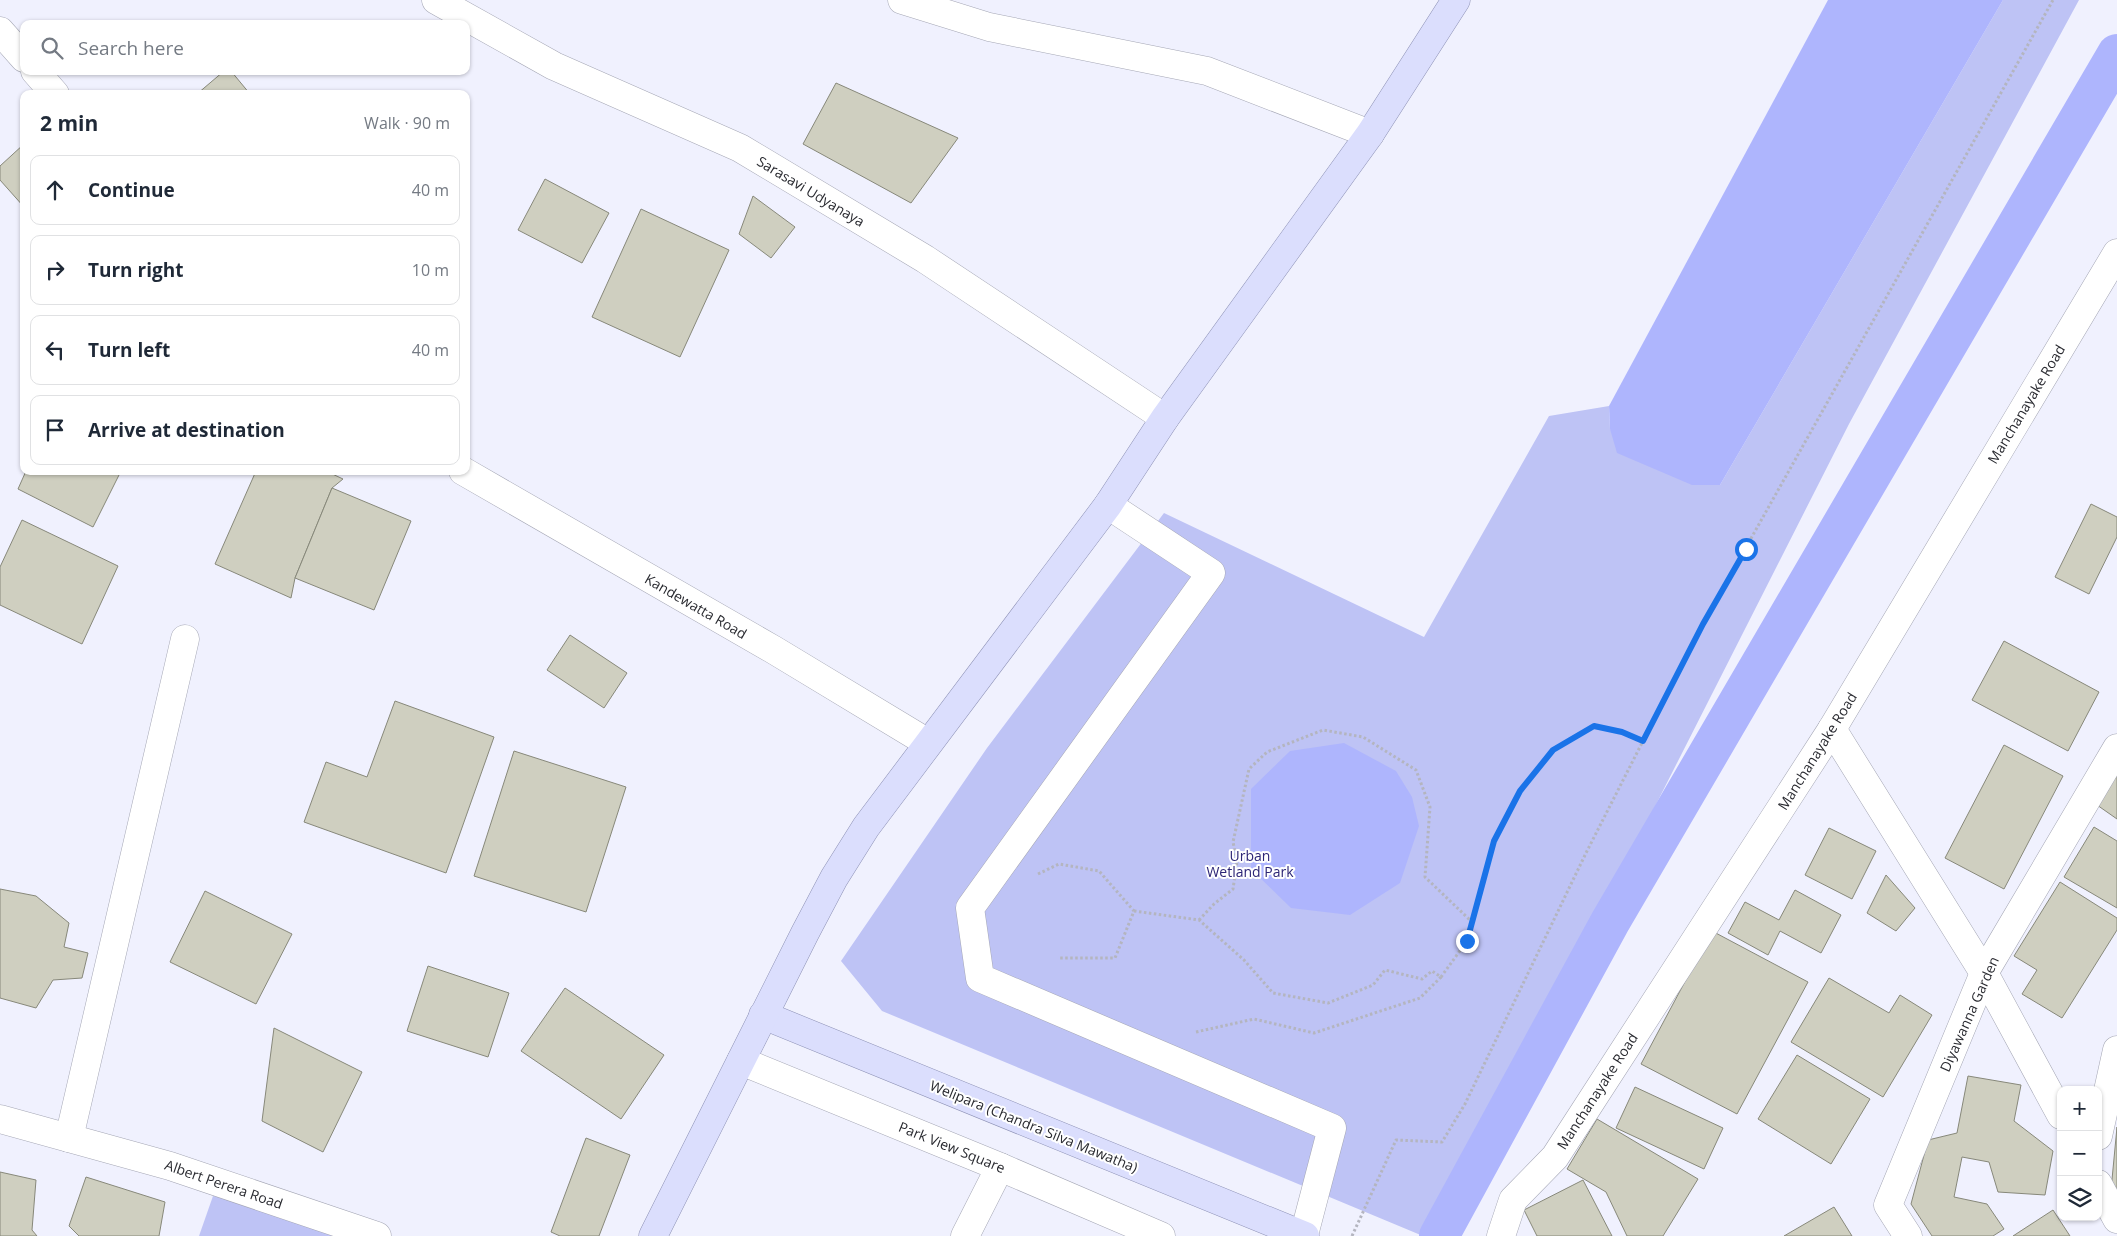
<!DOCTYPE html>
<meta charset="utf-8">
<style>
:root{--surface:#fff;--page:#f6f6f7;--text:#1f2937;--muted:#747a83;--line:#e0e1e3}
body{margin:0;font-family:"Open Sans",sans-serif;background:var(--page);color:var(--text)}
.controls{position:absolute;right:15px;bottom:15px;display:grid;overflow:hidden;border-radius:10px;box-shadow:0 1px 4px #0004}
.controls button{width:45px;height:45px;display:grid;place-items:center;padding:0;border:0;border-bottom:1px solid var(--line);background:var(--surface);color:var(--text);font:25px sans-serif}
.stop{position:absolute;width:15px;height:15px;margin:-11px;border:4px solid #1a73e8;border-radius:50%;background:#fff}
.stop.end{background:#1a73e8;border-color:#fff;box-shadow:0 1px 5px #0008}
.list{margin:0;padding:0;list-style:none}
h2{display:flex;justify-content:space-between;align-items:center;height:65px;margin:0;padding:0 20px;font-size:21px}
h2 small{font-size:16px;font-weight:400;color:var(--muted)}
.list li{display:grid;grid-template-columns:32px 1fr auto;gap:15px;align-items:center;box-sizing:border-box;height:70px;margin:0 10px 10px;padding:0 10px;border:1px solid var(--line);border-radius:10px}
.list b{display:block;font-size:19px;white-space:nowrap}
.list em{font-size:16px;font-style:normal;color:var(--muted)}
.icon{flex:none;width:28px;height:28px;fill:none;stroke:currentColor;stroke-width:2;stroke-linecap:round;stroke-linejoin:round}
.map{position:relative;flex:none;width:2117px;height:1236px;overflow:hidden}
.search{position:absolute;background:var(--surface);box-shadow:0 1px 4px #0004;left:20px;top:20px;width:450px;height:55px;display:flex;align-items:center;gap:12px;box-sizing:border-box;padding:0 18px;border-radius:10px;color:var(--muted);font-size:19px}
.panel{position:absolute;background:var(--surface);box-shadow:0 1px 4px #0004;left:20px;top:90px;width:450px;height:385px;border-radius:10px}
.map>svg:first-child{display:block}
</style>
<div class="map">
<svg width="2117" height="1236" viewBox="0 0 2117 1236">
<rect width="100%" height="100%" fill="#f0f1fe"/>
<!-- green -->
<g fill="#bec3f5">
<polygon points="2003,0 2079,0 1849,424 1437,1236 1423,1236 882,1011 841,961 987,748 1164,513 1424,637 1549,416 1609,406 1610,429 1720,485"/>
<polygon points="213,1196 345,1222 340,1236 199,1236"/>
</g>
<!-- water -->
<g fill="#aeb5fd">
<polygon points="1828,0 2003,0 1720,485 1692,485 1617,453 1610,429 1609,406"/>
<polygon points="1344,743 1396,771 1412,797 1419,826 1400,883 1350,915 1291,908 1251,869 1251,789 1290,751"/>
</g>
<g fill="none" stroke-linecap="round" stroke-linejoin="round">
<!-- canal -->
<polyline stroke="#aeb5fd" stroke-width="40" points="1439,1236 1610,922 2117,54"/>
</g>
<!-- building -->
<g fill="#cfcfc0" stroke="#87887a">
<polygon points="224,71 231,71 250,94 197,94"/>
<polygon points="836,83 958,138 911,203 803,144"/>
<polygon points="24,144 24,207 0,180 0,166"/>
<polygon points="545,179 609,213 582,263 518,230"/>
<polygon points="753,196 795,227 771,258 739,234"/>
<polygon points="641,209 729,250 680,357 592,317"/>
<polygon points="26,471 121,471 93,527 18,489"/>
<polygon points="256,471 326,471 343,479 332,488 295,578 291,598 215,564"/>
<polygon points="332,488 411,521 374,610 295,578"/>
<polygon points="2091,504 2117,517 2117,537 2089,594 2055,577"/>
<polygon points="22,520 118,566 82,644 0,605 0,567"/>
<polygon points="570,635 627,673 604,708 547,670"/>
<polygon points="2004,641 2099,692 2068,751 1972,700"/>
<polygon points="395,701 494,737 446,873 304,822 326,762 367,777"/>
<polygon points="2004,745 2063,776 2004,889 1945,858"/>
<polygon points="514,751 626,787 586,912 474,876"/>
<polygon points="2117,775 2117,819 2097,805"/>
<polygon points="2094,827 2117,841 2117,908 2064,877"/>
<polygon points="1829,828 1876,851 1852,899 1805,875"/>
<polygon points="1886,875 1915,908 1896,931 1867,913"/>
<polygon points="2060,882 2117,918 2117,930 2062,1018 2022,994 2037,970 2014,956"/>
<polygon points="0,889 36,896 69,923 64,947 88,953 82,978 53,980 36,1008 0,998"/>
<polygon points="1795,890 1841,915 1821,953 1780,931 1768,955 1728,933 1745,902 1779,920"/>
<polygon points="205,891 292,934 256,1004 170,962"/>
<polygon points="1712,931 1808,982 1737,1114 1641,1064"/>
<polygon points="428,966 509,993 488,1057 407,1031"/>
<polygon points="1829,978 1889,1013 1900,995 1932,1015 1883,1097 1791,1042"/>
<polygon points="565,988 664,1055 621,1119 521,1051"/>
<polygon points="274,1028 362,1072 323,1152 262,1121"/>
<polygon points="1797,1055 1870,1099 1831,1164 1758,1119"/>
<polygon points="1968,1076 2021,1085 2014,1121 2053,1151 2045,1195 1998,1192 1989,1162 1962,1157 1954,1197 1987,1204 2004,1229 1993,1236 1932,1236 1911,1204 1928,1140 1957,1133"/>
<polygon points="1635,1087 1723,1128 1704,1169 1616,1128"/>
<polygon points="1597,1119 1698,1179 1663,1236 1627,1236 1606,1192 1567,1169"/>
<polygon points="2117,1127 2117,1191 2111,1190"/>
<polygon points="586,1138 630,1155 599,1236 560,1236 551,1232"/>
<polygon points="0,1172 36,1180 32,1230 37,1236 0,1236"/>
<polygon points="86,1177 165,1202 159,1236 79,1236 69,1226"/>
<polygon points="1583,1180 1612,1236 1537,1236 1524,1210"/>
<polygon points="1834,1207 1852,1236 1784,1236"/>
<polygon points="2053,1210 2070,1236 2013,1236"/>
</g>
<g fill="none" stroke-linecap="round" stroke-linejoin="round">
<!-- minor casing -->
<g stroke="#a5a7b5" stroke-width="29">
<g id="minor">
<polyline points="436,0 554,66 740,148 925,259 1165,418"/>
<polyline points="902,0 989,27 1207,71 1370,134"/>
<polyline points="0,31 24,58"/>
<polyline points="35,71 55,94"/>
<polyline points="463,471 774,650 928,743"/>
<polyline points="1108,505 1211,573 970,908 980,978 1332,1128 1304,1235"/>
<polyline points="1832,729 1984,973 2061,1115"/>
<polyline points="741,1061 1000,1167 1161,1236"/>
<polyline points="0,1119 170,1166 377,1236"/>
<polyline points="2098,1136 2117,1050"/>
<polyline points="69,1138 185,639"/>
<polyline points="2098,1184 2117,1219"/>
<polyline points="965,1236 1000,1167"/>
<polyline points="1501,1236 1513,1200 1555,1157 1832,729 2117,253"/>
<polyline points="1908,1236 1888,1205 1984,973 2117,748"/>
</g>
</g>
<!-- major casing -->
<g stroke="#8d91b5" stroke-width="29">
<g id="major">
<polyline points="763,1015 1305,1236"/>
<polyline points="653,1236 805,933 834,878 866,827 1108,505 1165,418 1370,134 1456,0"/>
</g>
</g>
<!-- path -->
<g stroke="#b4b5bf" stroke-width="3" stroke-dasharray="2.5 2.5" stroke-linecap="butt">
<polyline points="1038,874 1059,864 1099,871 1134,911 1115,958 1059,958"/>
<polyline points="1134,911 1199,920 1244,960 1273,993 1328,1003 1373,985 1385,970 1422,979 1432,971 1441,977 1467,941 1494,841 1520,791 1553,751 1594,726 1622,732 1643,741 1703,624 2053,0"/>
<polyline points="1199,920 1214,904 1233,889 1237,861 1233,842 1249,769 1267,752 1323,730 1363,737 1416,770 1430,807 1425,877 1471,921"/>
<polyline points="1196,1032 1254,1019 1314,1033 1420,998 1441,977"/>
<polyline points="1352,1236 1396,1140 1442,1142 1465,1104 1586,853 1643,741"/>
</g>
<!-- minor -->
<use href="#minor" stroke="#fff" stroke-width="28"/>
<!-- major -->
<use href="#major" stroke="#dbdefd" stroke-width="28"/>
</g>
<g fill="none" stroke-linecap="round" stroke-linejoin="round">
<!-- route -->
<polyline stroke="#1a73e8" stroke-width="6" points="1467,941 1494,841 1520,791 1553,750 1594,726 1622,732 1643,741 1703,624 1746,549"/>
</g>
<g text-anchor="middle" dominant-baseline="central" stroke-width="4" stroke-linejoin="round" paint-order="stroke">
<!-- street labels -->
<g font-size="14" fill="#292a30" stroke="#fff">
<text transform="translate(811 191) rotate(31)">Sarasavi Udyanaya</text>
<text transform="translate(2026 404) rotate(-59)">Manchanayake Road</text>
<text transform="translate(696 606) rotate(30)">Kandewatta Road</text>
<text transform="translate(1817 751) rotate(-58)">Manchanayake Road</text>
<text transform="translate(1969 1014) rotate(-66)">Diyawanna Garden</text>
<text transform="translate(1597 1091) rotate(-57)">Manchanayake Road</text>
<text transform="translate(1034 1126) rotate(22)">Welipara (Chandra Silva Mawatha)</text>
<text transform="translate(952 1147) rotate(22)">Park View Square</text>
<text transform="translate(224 1184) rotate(19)">Albert Perera Road</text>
</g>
<!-- park labels -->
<g font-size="14" fill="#2c2576" stroke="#fff">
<text x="1250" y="855">Urban<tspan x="1250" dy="16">Wetland Park</tspan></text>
</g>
</g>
</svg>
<div class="controls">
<button>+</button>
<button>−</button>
<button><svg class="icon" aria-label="layers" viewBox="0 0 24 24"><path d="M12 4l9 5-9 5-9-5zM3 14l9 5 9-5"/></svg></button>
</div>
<div class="stop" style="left:1746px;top:549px"></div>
<div class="stop end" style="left:1467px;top:941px"></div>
<div class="search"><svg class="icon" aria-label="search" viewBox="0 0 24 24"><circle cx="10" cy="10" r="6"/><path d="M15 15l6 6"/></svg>Search here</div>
<section class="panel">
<h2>2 min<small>Walk · 90 m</small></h2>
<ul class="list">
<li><svg class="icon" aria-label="ahead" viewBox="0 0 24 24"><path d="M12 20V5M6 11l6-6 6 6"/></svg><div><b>Continue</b></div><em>40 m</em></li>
<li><svg class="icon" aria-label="right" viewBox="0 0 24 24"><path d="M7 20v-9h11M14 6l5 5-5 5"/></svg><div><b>Turn right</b></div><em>10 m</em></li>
<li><svg class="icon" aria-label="left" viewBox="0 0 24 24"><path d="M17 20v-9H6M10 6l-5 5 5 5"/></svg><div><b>Turn left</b></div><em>40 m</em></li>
<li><svg class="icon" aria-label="arrive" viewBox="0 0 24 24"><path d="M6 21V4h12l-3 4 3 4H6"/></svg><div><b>Arrive at destination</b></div></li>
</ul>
</section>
</div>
